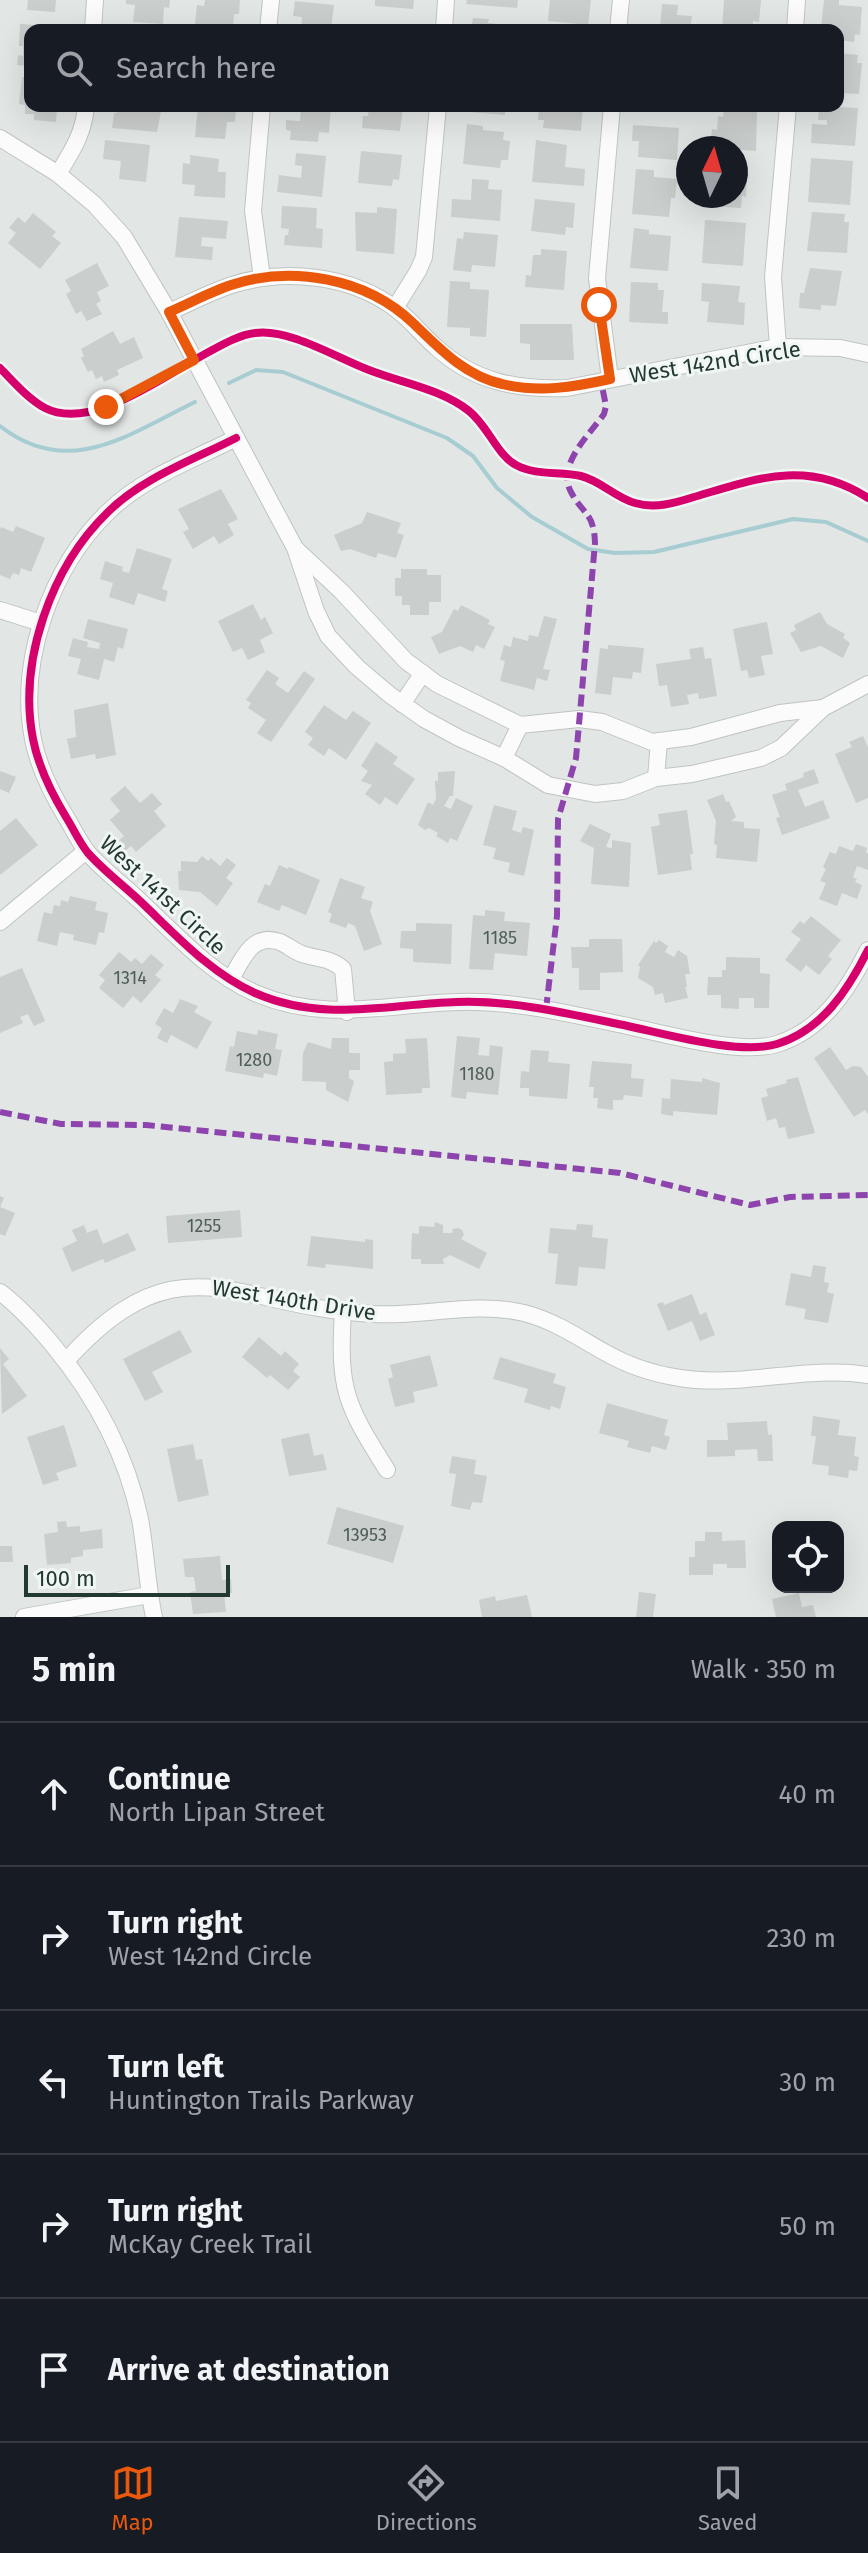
<!DOCTYPE html>
<meta charset="utf-8">
<style>
:root{--surface:#171b24;--page:#242831;--text:#f1f3f6;--muted:#9ea1a6;--line:#363941;--accent:#ea580c}
body{margin:0;font-family:"Fira Sans",sans-serif;background:var(--page);color:var(--text)}
.controls{position:absolute;right:24px;bottom:24px;display:grid;overflow:hidden;border-radius:16px;box-shadow:0 8px 32px #0002}
.controls button{width:72px;height:72px;display:grid;place-items:center;padding:0;border:0;border-bottom:2px solid var(--line);background:var(--surface);color:var(--text);font:40px sans-serif}
.compass{position:absolute;left:676px;top:136px;width:72px;height:72px;border-radius:50%;background:var(--surface);box-shadow:0 8px 32px #0002;rotate:5deg}
.scale{position:absolute;left:24px;bottom:20px;width:206px;box-sizing:border-box;padding-left:8px;border:4px solid #233832;border-top:0;font-size:22px;line-height:28px;white-space:nowrap;color:#233832;-webkit-text-stroke:6px #f0f6f3;paint-order:stroke}
.stop{position:absolute;width:24px;height:24px;margin:-18px;border:6px solid #ea580c;border-radius:50%;background:#fff}
.stop.end{background:#ea580c;border-color:#fff;box-shadow:0 2px 8px #0008}
.list{margin:0;padding:0;list-style:none}
h2{display:flex;justify-content:space-between;align-items:center;height:104px;margin:0;padding:0 32px;font-size:34px}
h2 small{font-size:26px;font-weight:400;color:var(--muted)}
.list li{display:grid;grid-template-columns:52px 1fr auto;gap:24px;align-items:center;box-sizing:border-box;height:144px;padding:0 32px;border-top:2px solid var(--line)}
.list b{display:block;font-size:30px;white-space:nowrap}
.list p{margin:0;font-size:26px;white-space:nowrap;color:var(--muted)}
.list em{font-size:26px;font-style:normal;color:var(--muted)}
.icon{flex:none;width:44px;height:44px;fill:none;stroke:currentColor;stroke-width:2;stroke-linecap:round;stroke-linejoin:round}
.map{position:relative;flex:none;width:868px;height:1617px;overflow:hidden}
.search{position:absolute;background:var(--surface);box-shadow:0 8px 32px #0002;left:24px;right:24px;top:24px;height:88px;display:flex;align-items:center;gap:20px;box-sizing:border-box;padding:0 28px;border-radius:16px;color:var(--muted);font-size:30px}
.sheet{height:824px;background:var(--surface)}
nav{display:flex;justify-content:space-around;align-items:center;box-sizing:border-box;height:112px;border-top:2px solid var(--line);background:var(--surface);font-size:22px;color:var(--muted)}
nav a{display:grid;justify-items:center;gap:4px}
nav .on{color:var(--accent)}
.map>svg:first-child{display:block}
</style>
<div class="map">
<svg width="868" height="1617" viewBox="0 0 868 1617">
<rect width="100%" height="100%" fill="#e2e7e5"/>
<g fill="none" stroke-linecap="round" stroke-linejoin="round">
<!-- stream -->
<g stroke="#a7ccd1" stroke-width="4">
<polyline points="229,383 256,370 283,372 447,438 473,456 497,488 532,517 588,549 615,553 654,552 793,519 826,522 868,541"/>
<path d="M 0,426 C 69,480 129,434 195,402"/>
</g>
</g>
<!-- building -->
<g fill="#cacecc">
<polygon points="28,0 56,0 55,12 27,10"/>
<polygon points="126,0 170,0 169,8 164,7 163,24 133,22 135,5 126,4"/>
<polygon points="205,0 240,0 239,14 234,14 233,27 195,24 197,5 204,6"/>
<polygon points="375,0 414,0 413,9 375,6"/>
<polygon points="467,0 518,0 517,8 466,4"/>
<polygon points="550,0 591,0 588,25 548,21"/>
<polygon points="724,0 761,0 759,22 753,21 752,30 722,30"/>
<polygon points="824,0 839,0 839,5 862,7 860,35 855,34 854,42 838,40 838,30 821,28"/>
<polygon points="295,1 334,5 331,30 301,30 302,17 293,16"/>
<polygon points="662,4 678,5 677,15 692,16 690,30 639,30 640,26 660,27"/>
<polygon points="473,18 489,19 488,23 509,25 509,30 471,30"/>
<polygon points="20,24 63,27 63,30 30,30 30,66 17,65 18,55 23,56 23,46 19,46"/>
<polygon points="838,53 858,55 857,63 862,63 859,94 838,93"/>
<polygon points="22,77 30,77 30,106 64,106 63,110 57,109 56,122 34,120 34,114 25,114 25,105 19,104"/>
<polygon points="118,106 162,106 157,132 112,128 114,113 117,113"/>
<polygon points="198,106 236,107 235,122 227,122 225,139 195,137"/>
<polygon points="301,106 331,106 329,133 319,132 318,142 290,140 291,131 286,130 286,120 300,121"/>
<polygon points="369,106 403,106 400,131 362,128 363,116 368,116"/>
<polygon points="471,106 506,106 505,115 471,112"/>
<polygon points="539,106 583,106 581,131 543,128 544,120 538,120"/>
<polygon points="819,106 858,108 855,146 811,143 812,124 827,125 827,120 818,120"/>
<polygon points="724,109 757,112 756,151 710,147 712,129 717,130 718,116 723,117"/>
<polygon points="467,124 483,126 483,130 504,132 503,140 510,141 508,160 501,160 500,168 463,164"/>
<polygon points="633,125 679,128 677,160 638,157 639,141 632,141"/>
<polygon points="105,140 150,145 146,182 119,179 121,161 103,159"/>
<polygon points="536,140 567,145 565,167 585,169 584,186 532,182"/>
<polygon points="361,151 402,155 399,180 393,179 392,186 358,183"/>
<polygon points="296,153 326,156 322,197 277,192 279,175 301,178 302,166 295,165"/>
<polygon points="190,155 219,159 218,172 226,172 225,198 194,196 195,185 182,184 183,163 190,164"/>
<polygon points="811,158 853,161 850,205 808,202"/>
<polygon points="636,169 654,170 654,177 677,179 675,198 671,198 669,217 632,214"/>
<polygon points="736,170 747,171 746,197 742,196 741,208 707,206 708,196 736,196"/>
<polygon points="472,179 489,180 488,189 502,190 500,221 451,217 452,199 471,200"/>
<polygon points="535,199 575,203 573,228 566,227 565,235 531,231"/>
<polygon points="282,206 317,208 316,228 323,229 322,248 284,245 285,235 288,235 289,229 281,228"/>
<polygon points="377,207 397,209 394,254 356,251 355,212 377,213"/>
<polygon points="812,212 845,214 844,222 849,222 847,253 807,251"/>
<polygon points="33,213 56,232 52,236 61,243 40,269 8,243 16,233 9,228 18,217 25,223"/>
<polygon points="179,217 228,221 226,239 202,237 201,246 213,247 212,260 175,257"/>
<polygon points="705,220 746,223 743,266 702,263"/>
<polygon points="634,228 649,230 649,234 671,236 668,271 630,268"/>
<polygon points="464,232 498,235 495,267 472,265 471,272 453,270 457,238 463,239"/>
<polygon points="541,249 567,251 564,290 525,287 526,275 531,276 533,255 541,255"/>
<polygon points="97,263 109,286 97,292 101,301 96,304 102,314 87,321 81,311 76,314 66,294 71,291 65,280"/>
<polygon points="810,268 842,271 836,306 821,305 821,310 799,308 800,293 804,293"/>
<polygon points="450,281 470,282 470,289 489,290 486,337 470,336 470,328 447,327"/>
<polygon points="631,282 658,283 658,290 664,290 662,312 668,312 668,324 629,322"/>
<polygon points="702,283 740,286 738,302 745,303 744,325 707,322 709,302 701,301"/>
<polygon points="520,324 572,324 574,360 530,360 530,344 520,343"/>
<polygon points="113,331 120,344 134,337 143,358 117,370 119,375 104,382 102,376 96,379 92,370 88,372 81,358 84,356 81,349"/>
<polygon points="221,489 238,519 228,524 234,535 219,544 214,536 193,549 183,532 189,529 178,509"/>
<polygon points="367,512 401,523 397,533 404,535 396,558 378,553 376,558 350,549 341,551 334,535 362,523"/>
<polygon points="16,526 45,538 31,572 21,568 19,575 13,573 10,579 0,575 0,530 1,527 13,532"/>
<polygon points="137,548 172,559 162,589 168,591 165,602 138,593 134,605 109,597 113,583 100,579 105,561 123,567 122,571 129,573"/>
<polygon points="401,569 427,569 427,575 441,575 441,602 429,602 429,615 410,615 410,605 402,605 402,596 395,596 395,578 401,578"/>
<polygon points="253,604 261,620 265,617 273,633 260,640 265,652 248,660 242,648 233,652 218,621"/>
<polygon points="461,605 490,620 488,624 495,627 484,649 476,645 473,652 460,646 439,654 431,637 442,632 454,609 458,611"/>
<polygon points="820,612 827,624 845,634 843,638 850,643 843,658 821,646 801,652 790,633 796,630 794,625"/>
<polygon points="544,616 557,619 543,669 550,670 547,681 537,678 534,690 500,681 505,661 500,660 504,645 511,647 513,637 528,641 529,635 538,637"/>
<polygon points="88,619 128,629 123,649 118,647 114,662 104,659 99,680 77,674 81,659 68,656 73,638 88,642 87,647 99,649 100,643 83,638"/>
<polygon points="767,622 773,654 761,656 765,675 749,678 747,670 741,671 733,629"/>
<polygon points="608,645 644,648 641,673 633,672 632,679 613,677 611,695 595,693 600,648 608,649"/>
<polygon points="703,647 705,659 711,658 717,696 699,699 698,693 687,695 689,704 671,707 667,685 659,686 656,664 691,659 689,649"/>
<polygon points="267,670 279,678 275,684 288,693 304,671 315,679 271,742 257,733 266,720 248,708 251,703 246,700"/>
<polygon points="108,703 116,755 96,759 95,754 71,759 67,739 76,737 74,710"/>
<polygon points="324,705 346,720 353,711 371,723 346,760 329,748 324,756 308,745 313,738 305,732"/>
<polygon points="863,736 868,747 868,798 856,803 835,754 852,747 849,742"/>
<polygon points="376,742 398,757 393,764 415,779 397,805 385,797 380,805 365,794 372,785 361,781 368,771 361,766"/>
<polygon points="814,769 819,783 798,790 805,807 823,800 830,818 782,835 776,818 780,817 772,795 787,790 785,784 804,777 803,773"/>
<polygon points="0,771 16,777 9,793 0,789"/>
<polygon points="455,771 453,796 450,796 444,806 451,809 456,798 473,806 457,841 450,838 448,843 436,836 438,833 429,828 425,830 418,825 428,802 433,805 436,799 435,781 438,781 438,772"/>
<polygon points="125,786 140,803 152,793 162,804 154,811 166,826 136,852 131,846 125,851 117,842 124,836 110,820 120,811 110,799"/>
<polygon points="723,794 726,802 729,801 736,817 731,821 744,822 744,828 760,829 757,862 716,858 717,845 714,844 716,821 707,800"/>
<polygon points="494,805 517,811 512,830 521,833 523,827 534,830 524,876 508,872 510,863 493,859 496,848 483,845"/>
<polygon points="687,810 693,854 690,854 692,870 658,875 651,827 660,825 658,814"/>
<polygon points="16,818 38,845 0,875 0,831"/>
<polygon points="590,824 611,834 606,847 612,848 612,840 631,843 629,887 591,884 594,848 580,841"/>
<polygon points="856,844 867,848 866,853 868,853 868,870 857,866 853,877 857,879 855,882 862,885 857,899 842,893 837,906 819,899 826,883 820,881 826,869 823,867 830,852 836,854 839,846 853,851"/>
<polygon points="202,856 208,861 211,858 220,866 227,858 236,865 226,878 233,883 217,906 200,892 179,890 178,871 181,871 181,861 197,862"/>
<polygon points="279,865 288,869 289,867 320,880 306,915 282,905 279,911 257,902 265,884 270,886"/>
<polygon points="340,878 365,887 361,898 373,902 370,911 382,944 364,951 355,926 348,923 346,928 329,922 332,914 328,912"/>
<polygon points="70,896 97,902 95,910 108,913 104,933 99,932 96,945 73,940 74,935 60,932 57,946 37,941 44,912 52,914 54,905 60,906 61,900 68,902"/>
<polygon points="485,910 505,912 504,921 530,923 527,956 495,953 493,970 469,969 473,915 485,916"/>
<polygon points="811,916 841,940 828,956 832,959 819,975 806,965 801,972 785,960 801,939 791,932 800,921 804,924"/>
<polygon points="416,923 452,924 451,964 413,962 413,949 400,948 401,931 416,931"/>
<polygon points="589,939 622,939 623,972 600,973 600,990 579,990 579,968 572,968 571,947 589,947"/>
<polygon points="659,940 668,946 665,952 674,957 678,950 687,956 690,974 685,974 687,987 685,987 688,998 665,1003 663,993 655,995 653,987 638,978 640,967 638,965 654,941 656,943"/>
<polygon points="119,952 131,962 135,958 142,964 151,954 164,965 155,975 161,980 141,1003 133,996 123,1008 99,988 105,980 99,975"/>
<polygon points="726,957 760,958 760,973 770,974 769,1008 754,1008 754,998 739,998 739,1009 721,1008 721,995 707,995 708,977 722,977 722,970 726,970"/>
<polygon points="22,968 45,1021 34,1026 28,1014 20,1017 23,1023 0,1033 0,977"/>
<polygon points="180,999 198,1006 194,1012 212,1022 197,1049 171,1035 167,1043 157,1038 162,1028 155,1024 164,1008 173,1013"/>
<polygon points="258,1030 278,1034 275,1049 282,1050 277,1076 264,1073 263,1078 225,1071 230,1046 234,1047 237,1031 257,1035"/>
<polygon points="457,1036 480,1038 478,1055 489,1056 490,1045 503,1047 498,1095 467,1092 466,1099 451,1097"/>
<polygon points="332,1038 349,1038 349,1053 360,1053 360,1070 349,1070 349,1078 354,1081 348,1102 326,1090 326,1082 302,1081 303,1053 308,1042 331,1049"/>
<polygon points="427,1038 430,1088 422,1088 422,1093 386,1095 384,1062 393,1061 393,1054 406,1053 405,1039"/>
<polygon points="830,1047 846,1070 853,1066 861,1067 868,1077 868,1114 865,1110 854,1117 814,1058"/>
<polygon points="531,1050 549,1051 548,1062 570,1064 567,1099 529,1096 529,1088 520,1088 521,1071 529,1072"/>
<polygon points="592,1061 632,1064 631,1078 644,1079 642,1097 624,1095 623,1100 613,1100 613,1110 597,1108 598,1098 593,1098 594,1087 589,1087"/>
<polygon points="798,1077 815,1133 788,1139 785,1127 779,1128 776,1118 767,1121 761,1098 768,1096 766,1089 787,1083 786,1080"/>
<polygon points="702,1078 720,1083 717,1115 673,1111 673,1116 661,1114 662,1098 670,1099 671,1079 702,1082"/>
<polygon points="0,1196 4,1198 0,1207 15,1213 5,1236 0,1234"/>
<polygon points="240,1210 242,1237 168,1243 166,1216"/>
<polygon points="435,1222 443,1225 443,1233 452,1233 453,1229 458,1228 462,1230 464,1235 461,1239 487,1253 479,1269 450,1255 443,1259 444,1264 421,1264 421,1259 411,1259 412,1233 419,1234 419,1226 434,1227"/>
<polygon points="577,1224 593,1225 592,1237 608,1239 605,1269 579,1267 577,1286 555,1284 558,1254 548,1253 550,1228 576,1230"/>
<polygon points="84,1225 87,1233 97,1229 103,1244 128,1233 136,1250 105,1263 103,1259 72,1272 62,1248 77,1241 72,1230"/>
<polygon points="311,1236 365,1242 365,1239 373,1240 373,1269 326,1264 325,1268 307,1266"/>
<polygon points="813,1265 826,1267 824,1282 829,1283 827,1292 834,1294 828,1323 804,1319 806,1309 785,1305 791,1273 811,1277"/>
<polygon points="692,1294 700,1315 706,1312 715,1335 700,1341 692,1321 668,1331 657,1304 663,1302 664,1305"/>
<polygon points="180,1330 192,1352 152,1372 163,1392 145,1401 123,1359"/>
<polygon points="259,1337 281,1356 285,1351 299,1364 293,1371 300,1377 288,1390 270,1375 267,1378 242,1357"/>
<polygon points="0,1348 9,1359 3,1364 27,1396 2,1414"/>
<polygon points="430,1355 438,1386 413,1392 415,1402 395,1407 388,1379 393,1377 390,1365"/>
<polygon points="500,1357 556,1374 553,1383 566,1387 560,1409 551,1406 550,1410 524,1402 528,1389 493,1379"/>
<polygon points="607,1403 668,1420 664,1435 670,1437 666,1450 652,1446 650,1453 627,1447 629,1441 599,1433"/>
<polygon points="813,1416 840,1420 838,1435 856,1437 854,1456 859,1457 857,1471 849,1470 848,1478 828,1475 829,1466 812,1464 816,1436 811,1436"/>
<polygon points="767,1421 768,1435 772,1434 773,1461 758,1461 757,1449 735,1450 735,1456 707,1457 707,1440 728,1440 727,1423"/>
<polygon points="64,1425 77,1466 56,1473 59,1480 43,1485 27,1437"/>
<polygon points="309,1433 314,1456 323,1454 327,1470 289,1476 281,1439"/>
<polygon points="193,1444 196,1460 202,1459 209,1495 178,1502 167,1449"/>
<polygon points="452,1456 476,1460 474,1474 487,1476 482,1503 472,1502 470,1510 451,1506 456,1474 449,1473"/>
<polygon points="337,1507 404,1526 393,1563 327,1544"/>
<polygon points="66,1521 67,1527 80,1526 80,1532 102,1529 103,1548 83,1550 83,1556 71,1558 71,1563 47,1565 44,1534 58,1532 57,1522"/>
<polygon points="705,1532 722,1532 722,1541 745,1540 746,1568 727,1568 727,1564 713,1564 713,1575 689,1575 689,1557 695,1557 695,1541 705,1541"/>
<polygon points="0,1546 12,1546 13,1562 0,1562"/>
<polygon points="220,1556 222,1580 231,1579 232,1593 224,1593 226,1612 193,1614 190,1592 196,1591 194,1577 185,1577 183,1559"/>
<polygon points="639,1592 656,1594 653,1617 636,1617"/>
<polygon points="799,1593 802,1607 813,1605 816,1617 776,1617 772,1599"/>
<polygon points="527,1595 532,1617 482,1617 479,1600 495,1596 496,1601"/>
</g>
<g fill="none" stroke-linecap="round" stroke-linejoin="round">
<!-- street casing -->
<g stroke="#bfc4c2" stroke-width="18">
<g id="street">
<polyline points="93,30 95,0"/>
<polyline points="268,30 271,0"/>
<polyline points="444,30 446,0"/>
<polyline points="618,30 621,0"/>
<polyline points="795,30 797,0"/>
<polyline points="262,106 253,211 262,278"/>
<polyline points="0,138 58,174 94,204 124,237 169,312 295,548 316,611 328,636 357,667 390,695 424,719 459,738 504,758 548,785 595,794 623,791 656,778 692,774 761,758 781,748 823,708 868,684"/>
<path d="M 58,174 C 72,151 84,133 86,106"/>
<polyline points="395,308 418,271 424,257 438,106"/>
<path d="M 169,312 C 190,303 210,292 232,285 C 285,268 351,275 396,309 C 411,320 422,335 436,347 C 474,382 517,390 567,388 L 778,347 L 840,348 L 868,354"/>
<polyline points="778,347 773,277 788,106"/>
<polyline points="610,379 597,278 612,106"/>
<path d="M 236,438 C 193,460 142,478 108,512 C 51,567 18,661 33,739 C 38,765 52,794 66,817 C 73,828 79,842 88,853 C 103,870 123,885 140,901 C 175,934 210,973 255,993 C 324,1023 386,1004 457,1002 C 510,1000 566,1013 618,1024 C 660,1032 738,1056 777,1044 C 822,1030 848,990 868,950"/>
<polyline points="297,550 341,591 406,661 437,684 520,725 579,719 602,722 652,742 691,737 780,713 823,708"/>
<polyline points="0,610 41,623"/>
<polyline points="402,704 423,673"/>
<polyline points="504,758 520,725"/>
<polyline points="656,778 659,741"/>
<polyline points="0,922 86,851"/>
<path d="M 231,979 C 242,960 252,932 280,942 C 287,945 294,951 302,954 C 317,959 331,958 343,969 L 347,1012"/>
<path d="M 0,1292 C 20,1307 36,1325 52,1344 C 95,1396 126,1452 140,1519 C 146,1552 147,1585 154,1617"/>
<path d="M 343,1312 C 338,1390 346,1405 387,1470"/>
<path d="M 66,1361 C 180,1234 235,1308 373,1314 C 423,1317 475,1301 524,1313 C 555,1321 579,1338 606,1353 C 629,1366 653,1374 680,1378 C 741,1388 805,1365 868,1375"/>
<polyline points="24,1617 149,1595"/>
</g>
</g>
<!-- street -->
<use href="#street" stroke="#fbfbfb" stroke-width="16"/>
<!-- quiet -->
<g stroke="#8e44ad" stroke-width="6" stroke-dasharray="12 6" stroke-linecap="butt">
<path d="M 546,1009 L 557,916 L 558,819 L 576,758 L 595,543 C 594,512 583,515 571,492 C 556,465 590,434 604,414 L 606,406 L 601,381"/>
<polyline points="0,1112 61,1124 146,1125 620,1173 750,1205 790,1197 868,1195"/>
</g>
<!-- cycleway casing -->
<g stroke="#f0f6f3" stroke-width="13">
<g id="cycleway">
<path d="M 0,368 C 14,382 27,398 45,408 C 91,432 164,376 205,354 C 220,346 238,335 255,333 C 289,328 337,358 369,370 C 402,383 441,389 469,411 C 488,426 497,455 516,465 C 536,476 560,471 581,476 C 601,481 616,498 635,503 C 655,509 675,503 694,497 C 757,478 808,459 868,498"/>
<path d="M 236,438 C 193,460 142,478 108,512 C 51,567 18,661 33,739 C 38,765 52,794 66,817 C 73,828 79,842 88,853 C 103,870 123,885 140,901 C 175,934 210,973 255,993 C 324,1023 386,1004 457,1002 C 510,1000 566,1013 618,1024 C 660,1032 738,1056 777,1044 C 822,1030 848,990 868,950"/>
</g>
</g>
<!-- cycleway -->
<use href="#cycleway" stroke="#d6006c" stroke-width="8"/>
</g>
<g fill="none" stroke-linecap="round" stroke-linejoin="round">
<!-- route -->
<path stroke="#ea580c" stroke-width="10" d="M 106,407 L 194,360 L 169,312 C 190,303 210,292 231,285 C 292,265 366,278 413,323 C 439,348 465,376 502,384 C 539,393 574,387 610,379 L 599,305"/>
</g>
<g text-anchor="middle" dominant-baseline="central" stroke-width="6" stroke-linejoin="round" paint-order="stroke">
<!-- number labels -->
<g font-size="18" fill="#4e5e59">
<text x="500" y="938">1185</text>
<text x="130" y="978">1314</text>
<text x="254" y="1060">1280</text>
<text x="477" y="1074">1180</text>
<text x="204" y="1226">1255</text>
<text x="365" y="1535">13953</text>
</g>
<!-- street labels -->
<g font-size="22" fill="#233832" stroke="#f0f6f3">
<text transform="translate(715 362) rotate(-9)">West 142nd Circle</text>
<text transform="translate(163 895) rotate(43)">West 141st Circle</text>
<text transform="translate(294 1300) rotate(9)">West 140th Drive</text>
</g>
</g>
</svg>
<div class="controls">
<button><svg class="icon" aria-label="locate" viewBox="0 0 24 24"><circle cx="12" cy="12" r="6"/><path d="M12 2v4M12 18v4M2 12h4M18 12h4"/></svg></button>
</div>
<svg class="compass" viewBox="-18 -18 36 36"><path d="M0-13l5 13h-10z" fill="#e53935"/><path d="M0 13l5-13h-10z" fill="#9ea1a6"/></svg>
<div class="scale">100 m</div>
<div class="stop" style="left:599px;top:305px"></div>
<div class="stop end" style="left:106px;top:407px"></div>
<div class="search"><svg class="icon" aria-label="search" viewBox="0 0 24 24"><circle cx="10" cy="10" r="6"/><path d="M15 15l6 6"/></svg>Search here</div>
</div>
<section class="sheet">
<h2>5 min<small>Walk · 350 m</small></h2>
<ul class="list">
<li><svg class="icon" aria-label="ahead" viewBox="0 0 24 24"><path d="M12 20V5M6 11l6-6 6 6"/></svg><div><b>Continue</b><p>North Lipan Street</p></div><em>40 m</em></li>
<li><svg class="icon" aria-label="right" viewBox="0 0 24 24"><path d="M7 20v-9h11M14 6l5 5-5 5"/></svg><div><b>Turn right</b><p>West 142nd Circle</p></div><em>230 m</em></li>
<li><svg class="icon" aria-label="left" viewBox="0 0 24 24"><path d="M17 20v-9H6M10 6l-5 5 5 5"/></svg><div><b>Turn left</b><p>Huntington Trails Parkway</p></div><em>30 m</em></li>
<li><svg class="icon" aria-label="right" viewBox="0 0 24 24"><path d="M7 20v-9h11M14 6l5 5-5 5"/></svg><div><b>Turn right</b><p>McKay Creek Trail</p></div><em>50 m</em></li>
<li><svg class="icon" aria-label="arrive" viewBox="0 0 24 24"><path d="M6 21V4h12l-3 4 3 4H6"/></svg><div><b>Arrive at destination</b></div></li>
</ul>
</section>
<nav>
<a class="on"><svg class="icon" aria-label="map" viewBox="0 0 24 24"><path d="M3 6l6-2 6 2 6-2v14l-6 2-6-2-6 2zM9 4v14M15 6v14"/></svg>Map</a>
<a><svg class="icon" aria-label="directions" viewBox="0 0 24 24"><path d="M12 3l9 9-9 9-9-9zM9 14v-3h6M13 9l2 2-2 2"/></svg>Directions</a>
<a><svg class="icon" aria-label="saved" viewBox="0 0 24 24"><path d="M7 4h10v16l-5-4-5 4z"/></svg>Saved</a>
</nav>
